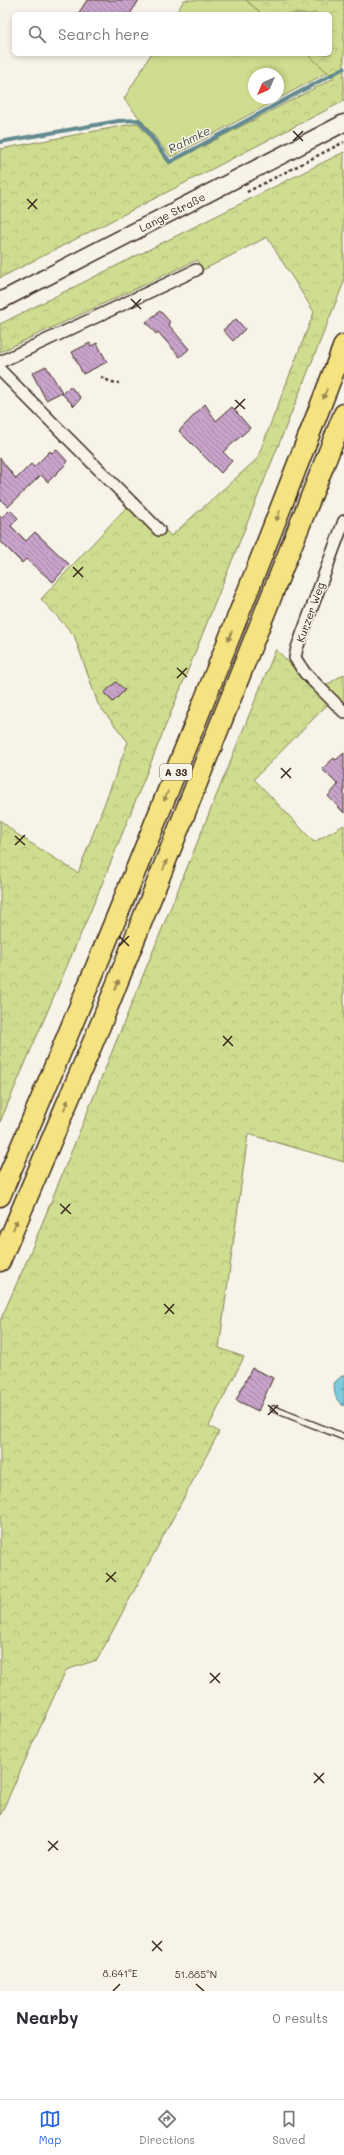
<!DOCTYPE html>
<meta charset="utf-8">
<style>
:root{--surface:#fff;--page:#f7f7f7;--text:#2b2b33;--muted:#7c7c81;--line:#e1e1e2;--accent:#2563eb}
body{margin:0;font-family:Mali,sans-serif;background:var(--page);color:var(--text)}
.compass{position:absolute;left:248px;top:68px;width:36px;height:36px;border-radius:50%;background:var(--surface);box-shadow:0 2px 6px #0003;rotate:224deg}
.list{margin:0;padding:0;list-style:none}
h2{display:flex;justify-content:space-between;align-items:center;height:52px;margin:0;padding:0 16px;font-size:17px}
h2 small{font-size:13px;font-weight:400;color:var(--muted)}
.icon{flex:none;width:22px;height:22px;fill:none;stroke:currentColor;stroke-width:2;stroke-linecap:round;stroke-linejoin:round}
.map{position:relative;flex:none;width:344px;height:1991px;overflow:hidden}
.search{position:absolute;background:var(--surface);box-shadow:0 2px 6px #0003;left:12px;right:12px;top:12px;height:44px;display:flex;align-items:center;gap:10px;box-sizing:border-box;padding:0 14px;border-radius:6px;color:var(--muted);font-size:15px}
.sheet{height:108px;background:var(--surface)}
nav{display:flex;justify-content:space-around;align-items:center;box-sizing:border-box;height:56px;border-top:1px solid var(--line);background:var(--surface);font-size:11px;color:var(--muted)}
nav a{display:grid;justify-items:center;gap:2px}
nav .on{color:var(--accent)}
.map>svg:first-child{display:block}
</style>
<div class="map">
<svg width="344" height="1991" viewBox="0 0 344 1991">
<defs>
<pattern id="forest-crowns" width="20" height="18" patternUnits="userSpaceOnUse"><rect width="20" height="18" fill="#cfdd90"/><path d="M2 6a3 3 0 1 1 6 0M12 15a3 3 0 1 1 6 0" fill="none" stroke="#b3be7c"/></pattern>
<pattern id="water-ripples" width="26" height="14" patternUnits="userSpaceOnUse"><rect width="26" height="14" fill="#7ccadb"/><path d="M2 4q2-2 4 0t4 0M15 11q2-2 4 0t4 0" fill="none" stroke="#67a4b1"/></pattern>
<pattern id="building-back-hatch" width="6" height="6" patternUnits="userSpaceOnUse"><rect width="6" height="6" fill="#c8a3cb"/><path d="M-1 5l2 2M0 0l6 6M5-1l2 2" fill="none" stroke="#a485a4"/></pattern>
</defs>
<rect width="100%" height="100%" fill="#f7f3e8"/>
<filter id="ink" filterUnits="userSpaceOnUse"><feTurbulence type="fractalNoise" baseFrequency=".025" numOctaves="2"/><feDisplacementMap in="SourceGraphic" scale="8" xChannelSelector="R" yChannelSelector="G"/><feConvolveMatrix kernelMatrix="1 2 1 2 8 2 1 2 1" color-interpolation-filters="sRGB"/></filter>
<g filter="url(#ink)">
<!-- grass -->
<g fill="#cfdd90" stroke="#858457" fill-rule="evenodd">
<polygon points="184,0 246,0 262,14 176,14"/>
<path d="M 151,54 L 307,54 L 328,72 L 171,157 L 124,99 ZM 254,74 L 278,74 L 278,98 L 254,98 Z"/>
<polygon points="344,674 344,705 325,686"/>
</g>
<!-- forest -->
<g fill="url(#forest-crowns)" stroke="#858457">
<polygon points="246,0 344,0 344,101 0,278 0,149 138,123 169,164 334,78 307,54 330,54 330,14 262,14"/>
<polygon points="344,152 344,282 100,889 0,1122 0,820 18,835 78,873 128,742 98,704 74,635 41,599 135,498 171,536 257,459 314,312 267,237 203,270 197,260 0,352 0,324"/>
<polygon points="276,649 328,704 254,779 314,842 344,825 344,1162 248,1134 219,1348 244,1357 209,1426 219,1432 97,1660 66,1670 0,1816 0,1321 28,1258"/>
</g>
<!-- water -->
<path fill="url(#water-ripples)" stroke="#628a8f" d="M 344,1374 L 344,1406 C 335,1401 334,1393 334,1383 Z"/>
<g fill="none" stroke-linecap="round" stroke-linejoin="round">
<!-- stream -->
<polyline stroke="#628a8f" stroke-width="4" points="0,142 118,121 139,120 170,162 344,68"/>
</g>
<!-- building -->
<g fill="url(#building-back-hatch)" stroke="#3b2a1e">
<polygon points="87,0 139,0 130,14 78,14"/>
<polygon points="160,311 170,322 168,324 189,349 180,357 158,332 156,334 146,322"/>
<polygon points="236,319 245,329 233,341 223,330"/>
<polygon points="90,343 91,346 97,343 107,362 83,374 72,352"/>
<polygon points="46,366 62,392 46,400 32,373"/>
<polygon points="70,386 81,398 74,406 62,394"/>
<polygon points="205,404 216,421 232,407 250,428 223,452 232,461 221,473 179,431"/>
<polygon points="56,449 68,462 48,482 41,475 8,507 0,499 0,458 16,479 31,464 34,467 50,451 52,453"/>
<polygon points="10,510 18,518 11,526 26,541 35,532 69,564 53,582 26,559 22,563 0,541 0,515 2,517"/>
<polygon points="116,682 125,690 113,702 104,693"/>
<polygon points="344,753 344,813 328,796 338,785 322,769 334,758 336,760"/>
<polygon points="252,1368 273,1378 258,1411 236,1400"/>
</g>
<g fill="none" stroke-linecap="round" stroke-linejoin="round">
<!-- lane casing -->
<g stroke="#3b2a1e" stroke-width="8">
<polyline id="lane" points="274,1409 344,1437"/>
</g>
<!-- street casing -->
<g stroke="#3b2a1e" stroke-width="14">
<g id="street">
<polyline points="0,362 196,270"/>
<polyline points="0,370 159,530"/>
<polyline points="344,521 297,648 295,658 305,673 344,712"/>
</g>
</g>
<!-- secondary casing -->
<g stroke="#3b2a1e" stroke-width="19">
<polyline id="secondary" points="0,301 344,123"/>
</g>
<!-- highway casing -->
<g stroke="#3b2a1e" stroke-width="23">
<g id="highway">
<path d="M 0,1196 C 120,914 234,630 344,345"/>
<polyline points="0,1261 102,1021 344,414"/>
</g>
</g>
<!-- path -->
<g stroke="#3b2a1e" stroke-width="2.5" stroke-dasharray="3 3" stroke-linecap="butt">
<polyline points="247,192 344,142"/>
<polyline points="101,377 111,382 119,383"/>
</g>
<!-- lane -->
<use href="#lane" stroke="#f7f3e8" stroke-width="5.5"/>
<!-- street -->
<use href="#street" stroke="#f7f3e8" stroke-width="11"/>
<!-- secondary -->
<use href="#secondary" stroke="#f7f3e8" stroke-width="16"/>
<!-- highway -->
<use href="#highway" stroke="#f5e382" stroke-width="20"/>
</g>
<!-- one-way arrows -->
<defs><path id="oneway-solid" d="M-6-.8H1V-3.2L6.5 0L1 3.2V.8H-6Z"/></defs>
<g fill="#988650">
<use href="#oneway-solid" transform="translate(325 394) rotate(111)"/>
<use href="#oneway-solid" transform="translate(278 516) rotate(111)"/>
<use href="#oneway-solid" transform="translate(230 636) rotate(112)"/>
<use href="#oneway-solid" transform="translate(166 796) rotate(112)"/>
<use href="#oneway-solid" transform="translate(165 865) rotate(-68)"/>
<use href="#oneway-solid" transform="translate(117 985) rotate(-68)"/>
<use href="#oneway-solid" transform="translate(66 1105) rotate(-67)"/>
<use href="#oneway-solid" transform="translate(15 1225) rotate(-67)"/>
</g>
</g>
<!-- ticks -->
<path fill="none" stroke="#3b2a1e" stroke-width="1.5" d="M 293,131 L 303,141M 293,141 L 303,131M 27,199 L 37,209M 28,209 L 37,199M 131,299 L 141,309M 131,309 L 141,299M 235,400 L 245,409M 235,409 L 245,399M 73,567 L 83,577M 73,577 L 83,567M 177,668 L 187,677M 177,678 L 187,668M 281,768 L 291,778M 281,778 L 291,768M 15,836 L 25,845M 15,845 L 25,835M 119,936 L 129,946M 119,946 L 129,936M 223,1036 L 233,1046M 223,1046 L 232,1036M 60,1204 L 71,1214M 61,1214 L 70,1204M 164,1304 L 174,1314M 165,1314 L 174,1304M 268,1405 L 278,1414M 268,1415 L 278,1405M 106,1573 L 116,1582M 106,1582 L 116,1572M 210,1673 L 220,1683M 210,1683 L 220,1673M 314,1773 L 324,1783M 314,1783 L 324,1773M 48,1841 L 58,1850M 48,1851 L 58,1841M 152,1941 L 162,1951M 152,1951 L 162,1941M 196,1984 L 204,1991M 113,1991 L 120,1984"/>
<g text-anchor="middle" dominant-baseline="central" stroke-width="3" stroke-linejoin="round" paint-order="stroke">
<!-- shield labels -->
<rect fill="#f7f3e8" stroke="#73665b" stroke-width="1" x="160" y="764" width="32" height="16" rx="3"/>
<g font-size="10" font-weight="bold" fill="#3b2a1e">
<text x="176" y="772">A 33</text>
</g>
<!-- street labels -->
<g font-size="11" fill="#3b2a1e" stroke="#f7f3e8">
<text transform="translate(172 212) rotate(-27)">Lange Straße</text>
<text transform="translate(310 612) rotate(-70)">Kurzer Weg</text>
</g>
<!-- water labels -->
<g font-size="12" font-style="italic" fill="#4b524d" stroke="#f7f3e8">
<text transform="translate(189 139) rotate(-26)">Rahmke</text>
</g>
</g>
<g font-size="10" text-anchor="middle" fill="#3b2a1e" stroke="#f7f3e8" stroke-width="3" stroke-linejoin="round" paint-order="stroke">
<text x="120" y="1977">8.641°E</text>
<text x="196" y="1978">51.885°N</text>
</g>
</svg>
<svg class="compass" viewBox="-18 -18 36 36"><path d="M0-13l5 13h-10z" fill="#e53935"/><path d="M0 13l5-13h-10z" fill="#7c7c81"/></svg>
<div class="search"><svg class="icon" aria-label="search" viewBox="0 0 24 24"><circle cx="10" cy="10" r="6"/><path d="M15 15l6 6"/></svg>Search here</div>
</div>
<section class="sheet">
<h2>Nearby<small>0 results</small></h2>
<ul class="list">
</ul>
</section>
<nav>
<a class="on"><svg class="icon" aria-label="map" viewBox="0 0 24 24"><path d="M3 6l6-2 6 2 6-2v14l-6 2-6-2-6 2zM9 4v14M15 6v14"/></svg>Map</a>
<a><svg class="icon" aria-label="directions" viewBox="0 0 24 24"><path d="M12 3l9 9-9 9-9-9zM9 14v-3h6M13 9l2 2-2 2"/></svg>Directions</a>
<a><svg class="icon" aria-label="saved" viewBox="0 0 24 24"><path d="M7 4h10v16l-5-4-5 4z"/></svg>Saved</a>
</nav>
